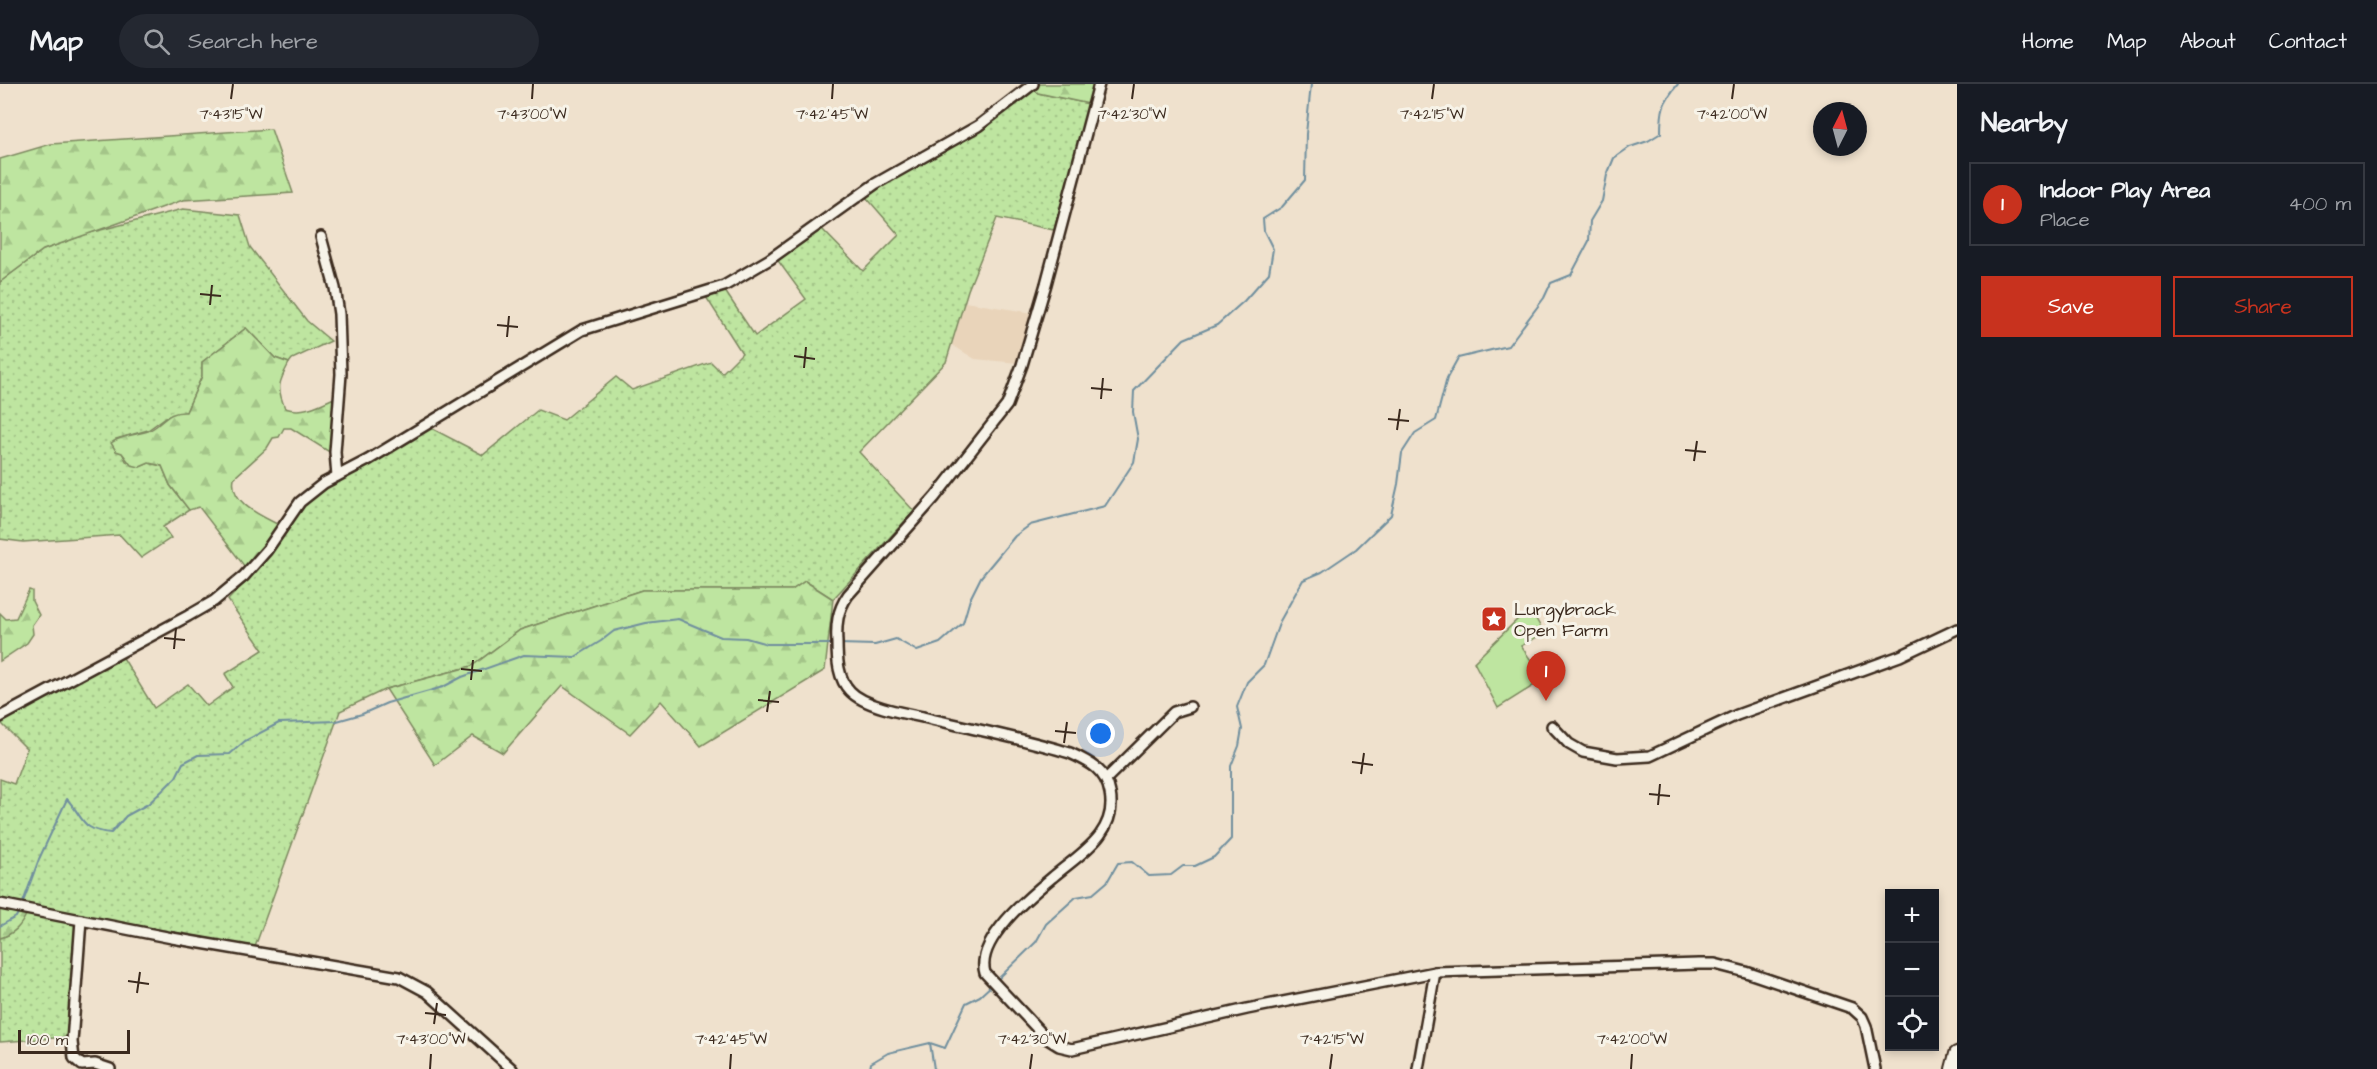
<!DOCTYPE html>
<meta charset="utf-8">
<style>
:root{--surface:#171b24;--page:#242831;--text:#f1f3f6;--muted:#9ea1a6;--line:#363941;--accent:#c8321e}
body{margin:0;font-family:"Architects Daughter",sans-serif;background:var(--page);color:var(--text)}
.controls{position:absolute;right:18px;bottom:18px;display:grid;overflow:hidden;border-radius:0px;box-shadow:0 3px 9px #0003}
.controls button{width:54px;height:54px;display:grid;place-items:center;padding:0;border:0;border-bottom:2px solid var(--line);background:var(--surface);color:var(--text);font:30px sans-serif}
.compass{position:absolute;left:1813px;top:18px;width:54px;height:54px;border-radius:50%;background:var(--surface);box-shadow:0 3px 9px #0003;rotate:6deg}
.scale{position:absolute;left:18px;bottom:15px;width:112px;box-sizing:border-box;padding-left:6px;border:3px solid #3b2a1e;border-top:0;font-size:16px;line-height:21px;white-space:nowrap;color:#3b2a1e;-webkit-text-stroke:4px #f7f3e8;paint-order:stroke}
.you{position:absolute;left:1101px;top:650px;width:21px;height:21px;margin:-15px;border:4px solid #fff;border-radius:50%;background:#1a73e8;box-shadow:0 0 0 9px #1a73e833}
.badge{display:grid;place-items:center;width:39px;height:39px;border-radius:50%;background:var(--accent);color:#fff;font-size:20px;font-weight:700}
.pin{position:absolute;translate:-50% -50px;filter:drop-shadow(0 2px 3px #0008)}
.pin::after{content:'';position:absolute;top:32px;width:21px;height:18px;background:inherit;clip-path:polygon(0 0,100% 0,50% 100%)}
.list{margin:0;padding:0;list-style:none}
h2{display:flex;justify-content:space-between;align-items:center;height:78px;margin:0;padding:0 24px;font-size:26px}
h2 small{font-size:20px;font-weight:400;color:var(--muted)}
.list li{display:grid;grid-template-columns:39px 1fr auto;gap:18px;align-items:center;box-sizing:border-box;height:84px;margin:0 12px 12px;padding:0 12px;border:2px solid var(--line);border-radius:0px}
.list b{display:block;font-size:22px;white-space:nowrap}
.list p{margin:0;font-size:20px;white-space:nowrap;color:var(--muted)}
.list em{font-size:20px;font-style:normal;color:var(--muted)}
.actions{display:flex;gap:12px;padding:18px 24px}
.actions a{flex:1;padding:14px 0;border:2px solid var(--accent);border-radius:0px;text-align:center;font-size:21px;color:var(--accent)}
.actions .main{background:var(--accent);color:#fff}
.icon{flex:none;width:33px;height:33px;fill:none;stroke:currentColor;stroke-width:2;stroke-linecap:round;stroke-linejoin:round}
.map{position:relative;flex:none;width:1957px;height:985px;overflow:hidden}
header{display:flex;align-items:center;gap:36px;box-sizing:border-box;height:84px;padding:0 30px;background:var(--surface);border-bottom:2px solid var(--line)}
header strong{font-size:28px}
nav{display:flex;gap:33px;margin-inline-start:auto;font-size:21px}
.search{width:420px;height:54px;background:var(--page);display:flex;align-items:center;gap:15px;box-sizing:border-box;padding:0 21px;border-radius:33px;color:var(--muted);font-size:22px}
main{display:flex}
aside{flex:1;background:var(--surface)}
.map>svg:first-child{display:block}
</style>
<header>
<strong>Map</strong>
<div class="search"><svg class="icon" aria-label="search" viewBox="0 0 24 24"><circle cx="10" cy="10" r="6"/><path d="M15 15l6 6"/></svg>Search here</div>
<nav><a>Home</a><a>Map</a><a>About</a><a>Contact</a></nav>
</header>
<main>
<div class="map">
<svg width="1957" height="985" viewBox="0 0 1957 985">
<defs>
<pattern id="grass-dots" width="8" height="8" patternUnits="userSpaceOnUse" patternTransform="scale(1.5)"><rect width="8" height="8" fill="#bee5a0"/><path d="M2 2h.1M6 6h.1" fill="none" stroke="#a4c589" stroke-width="1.8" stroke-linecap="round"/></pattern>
<pattern id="forest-firs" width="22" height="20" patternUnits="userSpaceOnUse" patternTransform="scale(1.5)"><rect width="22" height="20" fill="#bee5a0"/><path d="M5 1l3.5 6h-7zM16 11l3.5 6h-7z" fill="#a4c589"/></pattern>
</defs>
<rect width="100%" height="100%" fill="#efe1cd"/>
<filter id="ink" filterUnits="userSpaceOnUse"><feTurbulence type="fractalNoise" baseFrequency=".0167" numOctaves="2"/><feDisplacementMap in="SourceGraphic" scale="12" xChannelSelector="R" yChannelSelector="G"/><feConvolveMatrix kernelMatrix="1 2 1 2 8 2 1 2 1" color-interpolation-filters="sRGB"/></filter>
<g filter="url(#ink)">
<!-- built -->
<polygon fill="#e9d4ba" points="965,218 1033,229 1018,279 975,275 952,261"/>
<!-- grass -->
<g fill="url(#grass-dots)" stroke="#7c885f" stroke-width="1.5">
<polygon points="1034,5 1038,9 1089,20 1054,146 997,134 968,206 946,278 859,368 914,427 833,515 805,497 792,506 642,506 520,546 472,582 386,605 340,627 255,863 0,816 0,695 14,700 27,665 0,638 122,572 154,624 188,600 207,622 233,603 225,590 263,566 228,516 259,484 303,423 319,408 431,344 483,371 538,326 564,336 616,293 632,306 711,278 722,289 742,269 706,213 725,207 755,252 806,215 776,174 820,143 863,187 899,151 865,112 987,42"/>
<polygon points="183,125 240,131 250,163 307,237 331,257 292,275 289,279 275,274 246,244 202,278 202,292 186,328 166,333 148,346 116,355 126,377 140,383 149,379 162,382 170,401 189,426 163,443 171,454 141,474 120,451 23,458 0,455 0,198 43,166 89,149"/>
<polygon points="27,829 77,839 68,953 0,958 0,854 8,851"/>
</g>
<!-- forest -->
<g fill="url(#forest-firs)" stroke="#7c885f" stroke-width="1.5">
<polygon points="1029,0 1096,0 1089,20 1038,9"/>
<polygon points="271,45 293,109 183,116 43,166 0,198 0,75 51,60"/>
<path d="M 246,244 L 275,274 L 289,279 C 279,298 276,303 285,324 C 303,330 319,321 336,313 L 331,369 L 291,344 L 284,344 L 279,353 L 273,354 L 267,364 L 234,394 C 229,419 262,432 279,441 L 259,471 L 245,483 L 199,423 L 189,426 L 170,401 L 162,382 L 149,379 L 140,383 L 131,381 L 122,369 L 116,367 L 111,359 C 121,351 136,351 148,347 C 164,340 166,327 186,328 L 202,292 L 202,278 Z"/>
<polygon points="805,497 833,515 825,586 701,662 661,617 630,650 562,602 503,669 473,652 435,681 386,605 472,582 520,546 642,506 792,506"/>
<polygon points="29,506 32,507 32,517 39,531 32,541 33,550 27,559 0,577 0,529 6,535 16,534"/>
<path d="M 0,824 L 27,829 C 21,842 14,850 0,854 Z"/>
</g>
<!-- park -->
<polygon fill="#bee5a0" stroke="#7c885f" stroke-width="1.5" points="1532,528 1544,549 1521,562 1544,595 1498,624 1474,578 1519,534"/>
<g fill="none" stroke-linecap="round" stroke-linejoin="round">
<!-- stream -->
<g stroke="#708f9e" stroke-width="2">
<polyline points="839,560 875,561 896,555 917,567 940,559 963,539 970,515 981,493 1015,452 1030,441 1105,422 1134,378 1138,355 1133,328 1134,307 1184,255 1217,241 1244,217 1269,189 1273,165 1264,147 1263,135 1282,123 1305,96 1306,50 1311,0"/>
<path d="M 22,821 L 39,775 L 67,715 C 85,735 80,746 111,749 L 126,732 L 148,720 L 162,707 L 176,693 L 183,679 L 198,671 L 230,670 L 245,657 L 279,639 L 337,637 L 362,630 L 387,619 L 443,603 L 462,593 L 524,571 L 575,573 L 601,557 L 614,547 L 646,539 L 678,535 L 721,553 L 746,554 L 767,560 L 833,560"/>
<polyline points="0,842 16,833 19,827"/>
<path d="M 997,896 L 1036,858 L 1046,840 L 1076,813 L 1093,810 L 1107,798 L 1118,779 L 1132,778 L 1149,792 L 1171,791 L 1183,782 L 1195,782 L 1214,773 L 1231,755 L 1231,682 L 1239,662 L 1242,645 L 1237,623 L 1247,598 L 1264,581 L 1280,537 L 1303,496 L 1322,488 L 1356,465 L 1391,431 L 1398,400 L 1402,369 L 1415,349 L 1436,336 L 1447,294 L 1458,274 L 1508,262 L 1544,214 L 1551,199 L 1571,191 L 1589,157 L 1590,137 L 1602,117 L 1607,91 L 1614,74 L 1630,63 L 1648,57 L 1661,49 C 1661,26 1662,19 1678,0"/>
<polyline points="930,959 934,985"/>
<polyline points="870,985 871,979 888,969 930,959 945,964 966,919 980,912 993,900"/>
</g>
<!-- minor casing -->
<g stroke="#3b2a1e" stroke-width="14">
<g id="minor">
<path d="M 1099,0 L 1046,200 L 1022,281 L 1007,321 L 935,413 L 848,511 C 837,527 836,541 837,559 C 837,575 838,595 850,607 C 864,622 902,629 923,633 C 972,645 1022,654 1070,669 C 1090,678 1106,686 1110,709 C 1118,749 1080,770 1054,792 C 1031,811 975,856 985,889 L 1046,954 L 1059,962 L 1072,965 L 1247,925 L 1435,888 L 1699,880 L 1715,880 L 1746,888 L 1852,924 L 1862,933 L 1866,942 L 1875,985"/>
<polyline points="321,153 335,204 339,230 341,290 335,368 337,392"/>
<polyline points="0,633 188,532 214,517 244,492 267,466 300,418 324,399 368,376 582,246 724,202 770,175 875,100 978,42 1033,0"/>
<polyline points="1552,642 1569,660 1583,668 1617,674 1650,672 1737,631 1900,572 1957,545"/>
<polyline points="1106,695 1174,628 1190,623"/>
<polyline points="0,820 172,854 399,893 427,908 512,985"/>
<polyline points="81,836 72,958 74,974 82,981 95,980 110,985"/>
<polyline points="1418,985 1435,888"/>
</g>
</g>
<!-- highway casing -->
<g stroke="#3b2a1e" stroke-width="18">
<polyline id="highway" points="1953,985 1957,970"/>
</g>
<!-- minor -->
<use href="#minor" stroke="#f7f3e8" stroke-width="9"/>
<!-- highway -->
<use href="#highway" stroke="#f7f3e8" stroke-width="14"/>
</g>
</g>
<!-- ticks -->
<path fill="none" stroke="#3b2a1e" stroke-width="2" d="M 231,15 L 233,0M 532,15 L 533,0M 832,15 L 833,0M 1132,15 L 1134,0M 1432,15 L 1434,0M 1732,15 L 1734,0M 200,210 L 221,212M 210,221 L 212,201M 497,241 L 518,243M 507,253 L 509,232M 794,272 L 815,275M 804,284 L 806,263M 1091,304 L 1112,306M 1101,315 L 1103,294M 1388,335 L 1409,337M 1397,346 L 1400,325M 1685,366 L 1706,368M 1694,377 L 1697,357M 164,554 L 185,556M 174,565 L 176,544M 461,585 L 482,587M 471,596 L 473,576M 758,616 L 779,618M 767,628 L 770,607M 1055,647 L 1076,649M 1064,659 L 1067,638M 1352,678 L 1373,681M 1361,690 L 1364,669M 1649,710 L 1670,712M 1658,721 L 1660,700M 128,897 L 149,900M 137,909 L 140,888M 425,929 L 446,931M 434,940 L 437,919M 430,985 L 431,970M 730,985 L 731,970M 1030,985 L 1032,970M 1330,985 L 1332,970M 1631,985 L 1632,970"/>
<!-- icons -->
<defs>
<g id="sight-square" transform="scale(1.35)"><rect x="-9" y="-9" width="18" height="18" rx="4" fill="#c8321e" stroke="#f7f3e8"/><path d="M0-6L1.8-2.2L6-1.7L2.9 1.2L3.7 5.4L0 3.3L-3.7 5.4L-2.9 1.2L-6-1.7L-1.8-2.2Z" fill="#fff"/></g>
</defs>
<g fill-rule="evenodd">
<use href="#sight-square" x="1494" y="535"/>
</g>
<g text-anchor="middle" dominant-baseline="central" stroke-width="6" stroke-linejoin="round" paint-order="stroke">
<!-- poi labels -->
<g font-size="18" fill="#3b2a1e" stroke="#f7f3e8" text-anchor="start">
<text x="1514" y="525">Lurgybrack<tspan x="1514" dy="21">Open Farm</tspan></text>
</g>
</g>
<g font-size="15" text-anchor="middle" fill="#3b2a1e" stroke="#f7f3e8" stroke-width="6" stroke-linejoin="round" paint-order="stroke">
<text x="231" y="35">7°43'15"W</text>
<text x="532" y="35">7°43'00"W</text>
<text x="832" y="35">7°42'45"W</text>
<text x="1132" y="35">7°42'30"W</text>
<text x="1432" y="35">7°42'15"W</text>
<text x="1732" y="35">7°42'00"W</text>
<text x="431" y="960">7°43'00"W</text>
<text x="731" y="960">7°42'45"W</text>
<text x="1032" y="960">7°42'30"W</text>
<text x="1332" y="960">7°42'15"W</text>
<text x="1632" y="960">7°42'00"W</text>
</g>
</svg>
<div class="controls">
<button>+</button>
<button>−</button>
<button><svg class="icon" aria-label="locate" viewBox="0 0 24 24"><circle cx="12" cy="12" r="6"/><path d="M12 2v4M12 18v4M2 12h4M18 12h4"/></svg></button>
</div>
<svg class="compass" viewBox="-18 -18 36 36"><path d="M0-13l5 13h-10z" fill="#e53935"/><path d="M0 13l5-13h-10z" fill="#9ea1a6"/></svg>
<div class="scale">100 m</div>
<div class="you"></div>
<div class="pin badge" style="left:1546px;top:617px">1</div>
</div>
<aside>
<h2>Nearby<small></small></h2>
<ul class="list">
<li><span class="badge">1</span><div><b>Indoor Play Area</b><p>Place</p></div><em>400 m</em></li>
</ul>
<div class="actions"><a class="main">Save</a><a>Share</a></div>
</aside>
</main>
